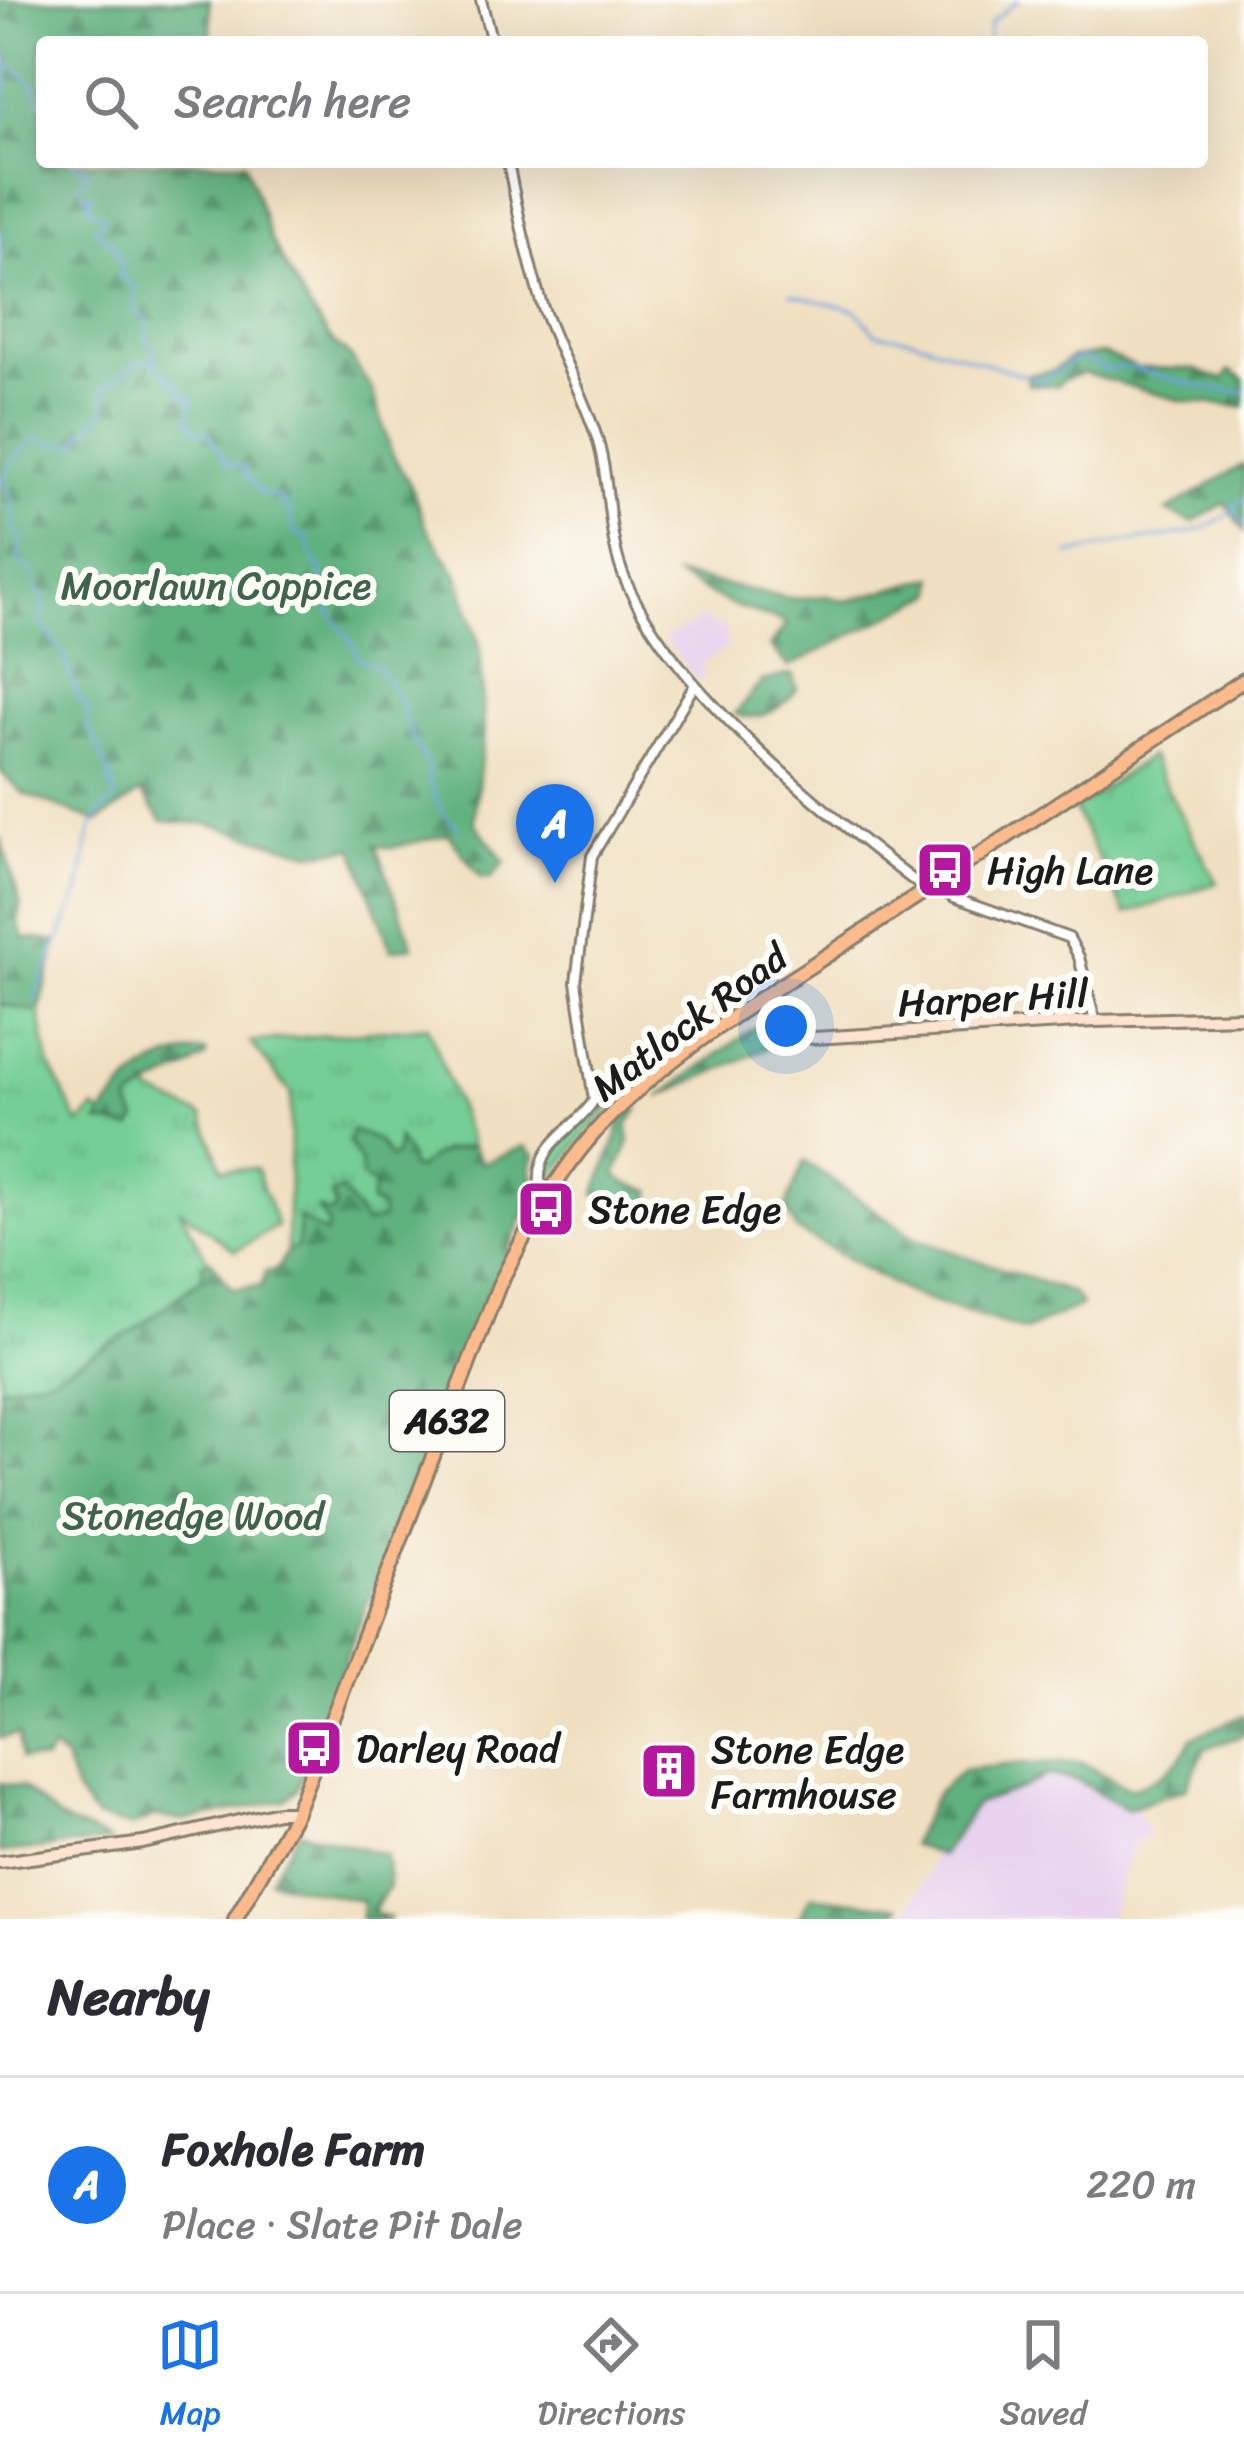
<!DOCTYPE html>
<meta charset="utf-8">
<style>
:root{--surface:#fff;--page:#f2f2f3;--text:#2b2b33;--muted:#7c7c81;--line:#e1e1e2;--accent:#1a73e8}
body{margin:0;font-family:Sriracha,sans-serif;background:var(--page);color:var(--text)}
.you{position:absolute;left:786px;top:1026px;width:42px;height:42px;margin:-30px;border:9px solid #fff;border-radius:50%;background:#1a73e8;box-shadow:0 0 0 18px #1a73e833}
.badge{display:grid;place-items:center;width:78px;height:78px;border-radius:50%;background:var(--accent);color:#fff;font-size:39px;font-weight:700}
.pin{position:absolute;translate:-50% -99px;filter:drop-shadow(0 3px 6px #0008)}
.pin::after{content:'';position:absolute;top:63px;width:42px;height:36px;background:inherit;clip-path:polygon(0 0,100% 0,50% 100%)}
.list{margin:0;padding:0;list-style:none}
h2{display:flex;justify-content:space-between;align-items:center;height:156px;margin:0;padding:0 48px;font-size:51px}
h2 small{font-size:39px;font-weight:400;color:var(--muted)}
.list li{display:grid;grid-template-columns:78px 1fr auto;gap:36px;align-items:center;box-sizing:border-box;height:216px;padding:0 48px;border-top:3px solid var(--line)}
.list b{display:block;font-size:45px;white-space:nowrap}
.list p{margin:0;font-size:39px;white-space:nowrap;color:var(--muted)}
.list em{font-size:39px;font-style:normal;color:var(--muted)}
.icon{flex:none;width:66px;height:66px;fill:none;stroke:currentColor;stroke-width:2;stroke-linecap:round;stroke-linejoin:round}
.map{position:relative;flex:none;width:1244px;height:1919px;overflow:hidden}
.search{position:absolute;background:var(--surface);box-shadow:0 12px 48px #0002;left:36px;right:36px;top:36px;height:132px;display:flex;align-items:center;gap:30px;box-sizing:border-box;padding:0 42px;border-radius:12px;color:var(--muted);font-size:45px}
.sheet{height:372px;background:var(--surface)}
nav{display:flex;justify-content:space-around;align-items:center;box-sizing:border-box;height:168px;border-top:3px solid var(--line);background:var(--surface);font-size:33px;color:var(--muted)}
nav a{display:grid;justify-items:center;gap:6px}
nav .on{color:var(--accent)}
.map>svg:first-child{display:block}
</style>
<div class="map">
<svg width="1244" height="1919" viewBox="0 0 1244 1919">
<defs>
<pattern id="grass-tufts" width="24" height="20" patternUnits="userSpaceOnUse" patternTransform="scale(3)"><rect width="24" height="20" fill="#74ce95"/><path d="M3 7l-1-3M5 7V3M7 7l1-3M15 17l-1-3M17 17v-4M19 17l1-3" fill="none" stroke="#64b080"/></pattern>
<pattern id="forest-firs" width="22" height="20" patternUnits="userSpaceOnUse" patternTransform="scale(3)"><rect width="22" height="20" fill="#5fb17e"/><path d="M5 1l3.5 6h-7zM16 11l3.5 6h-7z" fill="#4e8f66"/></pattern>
</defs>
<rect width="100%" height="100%" fill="#fdfcf7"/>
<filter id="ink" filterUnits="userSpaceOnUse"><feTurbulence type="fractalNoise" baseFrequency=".00833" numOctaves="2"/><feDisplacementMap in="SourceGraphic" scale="24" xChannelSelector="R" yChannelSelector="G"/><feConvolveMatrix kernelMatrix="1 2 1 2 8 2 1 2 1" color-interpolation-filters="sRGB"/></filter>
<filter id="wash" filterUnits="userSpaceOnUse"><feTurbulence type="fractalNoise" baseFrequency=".004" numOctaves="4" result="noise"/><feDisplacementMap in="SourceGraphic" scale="48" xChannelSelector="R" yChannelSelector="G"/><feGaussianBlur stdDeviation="2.7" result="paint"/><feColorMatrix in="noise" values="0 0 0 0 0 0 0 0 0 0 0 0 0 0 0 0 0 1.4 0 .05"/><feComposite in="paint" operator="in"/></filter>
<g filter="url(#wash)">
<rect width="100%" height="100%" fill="#f0dfc0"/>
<!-- built -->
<g fill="#e8d2ee">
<polygon points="706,616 710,626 724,625 728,647 702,664 704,678 699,683 664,638"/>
<polygon points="1046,1775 1077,1780 1126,1809 1136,1806 1149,1836 1133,1845 1109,1919 900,1919 929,1872 932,1854 941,1855 976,1804 1024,1788"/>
</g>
<!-- grass -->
<g fill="url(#grass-tufts)" stroke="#487558" stroke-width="3">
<polygon points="1150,756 1217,883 1126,914 1074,809"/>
<polygon points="0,1004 39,1012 49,1063 79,1124 95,1109 103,1115 100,1122 131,1128 129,1103 148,1085 150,1092 203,1116 222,1169 256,1169 277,1226 235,1251 179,1208 208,1261 202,1264 203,1277 135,1330 52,1376 0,1387"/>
<polygon points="428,1026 472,1146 442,1151 419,1169 409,1169 398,1142 396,1155 389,1158 349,1142 360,1162 362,1178 374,1185 383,1219 365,1224 357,1210 336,1208 330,1214 321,1210 328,1225 325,1234 299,1219 298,1248 287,1251 291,1093 250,1042"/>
<polygon points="657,1054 663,1058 585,1134 554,1175 547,1178 545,1169 558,1145 609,1096 600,1088"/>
</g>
<!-- forest -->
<g fill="url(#forest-firs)" stroke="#3e664d" stroke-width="3">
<polygon points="0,0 209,0 212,42 42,42 42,162 245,162 271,240 305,302 333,342 350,356 372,390 391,452 411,486 425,525 458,576 480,646 484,731 474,822 505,862 491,878 481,878 448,834 391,848 376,845 413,946 391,950 354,848 311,853 209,824 162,821 141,792 98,822 22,793 0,771 0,71 9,62 0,39"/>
<polygon points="1103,354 1138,368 1193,369 1223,380 1230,370 1244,379 1244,407 1178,400 1083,373 1064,379 1057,386 1029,384 1027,375 1053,371 1072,357"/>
<polygon points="1244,464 1244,530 1225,503 1192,522 1167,511"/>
<polygon points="674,575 795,599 827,596 846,601 935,577 935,593 788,667 770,646 787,623 729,604"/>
<path d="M 792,674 L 797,689 C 782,709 759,723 735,714 L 762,681 Z"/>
<polygon points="0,837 21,905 18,923 24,938 57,941 39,1012 0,1004"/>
<polygon points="768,1026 787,1039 659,1097 754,1028"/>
<path d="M 206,1052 L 206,1057 C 181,1076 153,1082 129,1103 L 137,1120 L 131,1128 L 99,1122 C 121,1082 159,1052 206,1052 Z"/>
<polygon points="638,1109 627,1125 630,1141 616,1174 626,1183 652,1191 650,1203 644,1208 595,1195 618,1135 619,1118 627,1110"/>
<path d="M 352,1130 L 378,1141 L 390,1158 L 396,1155 L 398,1139 L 409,1157 L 410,1169 L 419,1168 C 433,1151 451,1150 472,1146 L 482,1163 L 525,1146 L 535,1156 L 531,1165 L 536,1188 L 444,1398 L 297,1789 L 285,1800 L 184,1821 L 155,1816 L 130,1827 L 96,1818 L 76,1793 L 65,1759 L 52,1750 L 44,1761 L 21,1759 L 18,1734 L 0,1738 L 0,1387 L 52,1376 L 135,1330 L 203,1278 L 202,1264 L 211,1260 L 232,1289 L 262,1286 L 265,1272 L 277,1270 L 287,1251 L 297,1247 L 299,1218 L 325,1234 L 328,1225 L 318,1209 L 331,1214 L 336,1208 L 331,1195 L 342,1190 L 365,1224 L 382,1219 L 381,1207 L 370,1203 L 374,1185 L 362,1178 L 360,1162 L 349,1142 Z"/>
<polygon points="804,1161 916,1239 1072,1293 1082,1305 1025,1331 914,1296 796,1230 786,1207"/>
<path d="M 1244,1715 L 1244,1735 L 1205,1749 L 1186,1788 L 1126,1809 L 1077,1780 L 1046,1775 L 1024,1788 L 976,1804 L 941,1856 L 911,1844 L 937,1793 L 963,1770 L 1014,1764 L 1083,1763 L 1129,1788 C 1158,1781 1180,1766 1192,1738 Z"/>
<polygon points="0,1783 22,1787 60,1820 111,1841 0,1853"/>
<polygon points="299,1831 386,1855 389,1885 373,1912 391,1919 361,1919 362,1901 269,1880"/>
<polygon points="811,1896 899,1907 891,1919 798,1919"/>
</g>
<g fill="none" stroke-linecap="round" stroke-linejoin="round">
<!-- stream -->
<g stroke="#6fa2db" stroke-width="3">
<polyline points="988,42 990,23 1018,0"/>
<path d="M 0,43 C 16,71 4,102 0,133"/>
<polyline points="10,63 33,85 42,103"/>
<polyline points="72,162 88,173 79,184 86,196 92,195 87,203 93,211 102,214 103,222 94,229 115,247 123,270 119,277 135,286 133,308 148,323 145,334 155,351 154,362 181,389 181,395 193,399 188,418 197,431 207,431 228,464 246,467 244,473 260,492 279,498 290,512 294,533 307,537 315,563 321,568 323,601 356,649 358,658 376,666 400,699 412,738 429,767 428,779 442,813 457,827"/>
<polyline points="0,231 0,285"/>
<path d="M 790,294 L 856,310 L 875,333 L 912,339 L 1038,380 C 1055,378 1063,361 1079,359 C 1090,358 1097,367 1106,369 C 1116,370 1124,365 1134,368 C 1170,379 1205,390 1244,392"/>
<polyline points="1235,512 1244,525"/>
<polyline points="1068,555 1118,543 1183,534 1207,527 1234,511 1232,507 1244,499"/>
<path d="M 35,997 L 80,890 L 90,833 L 97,817 L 114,799 L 116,788 L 109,786 L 112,775 C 99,763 100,740 87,726 L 88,709 L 77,695 L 64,657 L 41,621 L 45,608 L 32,573 L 18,560 L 22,538 L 14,530 L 12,499 L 3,482 L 9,465 L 34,439 L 48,443 L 80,443 L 80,435 L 92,427 L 93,420 C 116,401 99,405 105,387 L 137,362 L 154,360"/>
</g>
</g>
</g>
<g filter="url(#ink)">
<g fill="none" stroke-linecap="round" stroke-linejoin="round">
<!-- street casing -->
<g stroke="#867e6e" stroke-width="14">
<g id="street">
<polyline points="481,0 492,42"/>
<path d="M 508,162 C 517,209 527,259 542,305 C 557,348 580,389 595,432 C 612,481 605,536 627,584 C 679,696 828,815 926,890"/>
<polyline points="937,885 954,897 1069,938 1079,957 1095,1021"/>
<path d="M 550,1191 L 540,1182 C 537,1141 577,1129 594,1100 L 576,982 L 592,856 L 694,686"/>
</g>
</g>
<!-- secondary casing -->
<g stroke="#867e6e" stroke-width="16">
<g id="secondary">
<path d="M 763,998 C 775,1020 789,1035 814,1038 L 1095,1021 L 1244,1017"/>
<polyline points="0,1862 143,1843 278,1812 296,1812"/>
</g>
</g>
<!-- primary casing -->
<g stroke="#867e6e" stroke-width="18">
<path id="primary" d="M 235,1919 L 296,1812 L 499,1285 C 531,1222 563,1162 614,1112 C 682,1044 776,989 857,936 C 986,850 1115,765 1244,680"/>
</g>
<!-- street -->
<use href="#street" stroke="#fff" stroke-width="8"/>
<!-- secondary -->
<use href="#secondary" stroke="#fde4d1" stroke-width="10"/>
<!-- primary -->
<use href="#primary" stroke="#fbbb8c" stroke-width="12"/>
</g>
</g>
<!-- icons -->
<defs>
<g id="bus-square" transform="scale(3)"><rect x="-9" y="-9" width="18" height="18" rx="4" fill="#b5179e" stroke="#fdfcf7"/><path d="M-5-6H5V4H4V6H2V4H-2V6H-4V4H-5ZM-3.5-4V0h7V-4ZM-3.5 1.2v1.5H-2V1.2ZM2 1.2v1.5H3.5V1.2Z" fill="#fff"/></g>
<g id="building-square" transform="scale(3)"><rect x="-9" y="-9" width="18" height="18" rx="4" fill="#b5179e" stroke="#fdfcf7"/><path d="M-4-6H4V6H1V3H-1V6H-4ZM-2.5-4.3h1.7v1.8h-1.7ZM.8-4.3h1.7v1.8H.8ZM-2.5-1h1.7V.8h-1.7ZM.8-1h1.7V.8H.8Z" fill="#fff"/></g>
</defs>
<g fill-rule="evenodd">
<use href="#bus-square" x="945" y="870"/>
<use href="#bus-square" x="546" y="1209"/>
<use href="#bus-square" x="314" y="1748"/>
<use href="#building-square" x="669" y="1771"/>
</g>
<g text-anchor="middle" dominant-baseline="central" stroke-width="12" stroke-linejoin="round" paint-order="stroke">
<!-- shield labels -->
<rect fill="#fdfcf7" stroke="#605f5e" stroke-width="3" x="390" y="1391" width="114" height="60" rx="9"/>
<g font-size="36" font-weight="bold" fill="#1c1c1c">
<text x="447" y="1421">A632</text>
</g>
<!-- park labels -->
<g font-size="39" fill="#3f634c" stroke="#fdfcf7">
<text x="216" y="585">Moorlawn Coppice</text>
<text x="193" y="1515">Stonedge Wood</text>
</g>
<!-- poi labels -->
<g font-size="39" fill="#1c1c1c" stroke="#fdfcf7" text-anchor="start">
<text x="987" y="870">High Lane</text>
<text x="588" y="1209">Stone Edge</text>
<text x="356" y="1748">Darley Road</text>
<text x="711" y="1749">Stone Edge<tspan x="711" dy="45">Farmhouse</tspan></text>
</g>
<!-- street labels -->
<g font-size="39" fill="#1c1c1c" stroke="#fdfcf7">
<text transform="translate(993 998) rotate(-3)">Harper Hill</text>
<text transform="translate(689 1022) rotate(-37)">Matlock Road</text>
</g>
</g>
</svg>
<div class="you"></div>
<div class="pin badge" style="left:555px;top:883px">A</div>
<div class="search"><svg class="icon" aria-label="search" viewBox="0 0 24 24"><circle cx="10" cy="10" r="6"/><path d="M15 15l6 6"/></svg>Search here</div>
</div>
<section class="sheet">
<h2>Nearby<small></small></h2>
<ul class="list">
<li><span class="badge">A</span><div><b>Foxhole Farm</b><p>Place · Slate Pit Dale</p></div><em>220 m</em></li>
</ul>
</section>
<nav>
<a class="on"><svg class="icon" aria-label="map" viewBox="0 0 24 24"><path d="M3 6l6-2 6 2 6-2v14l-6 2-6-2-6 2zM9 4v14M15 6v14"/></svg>Map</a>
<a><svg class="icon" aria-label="directions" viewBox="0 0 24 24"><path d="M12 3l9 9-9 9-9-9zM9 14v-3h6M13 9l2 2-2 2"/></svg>Directions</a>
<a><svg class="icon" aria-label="saved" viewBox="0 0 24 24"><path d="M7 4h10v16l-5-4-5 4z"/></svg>Saved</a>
</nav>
